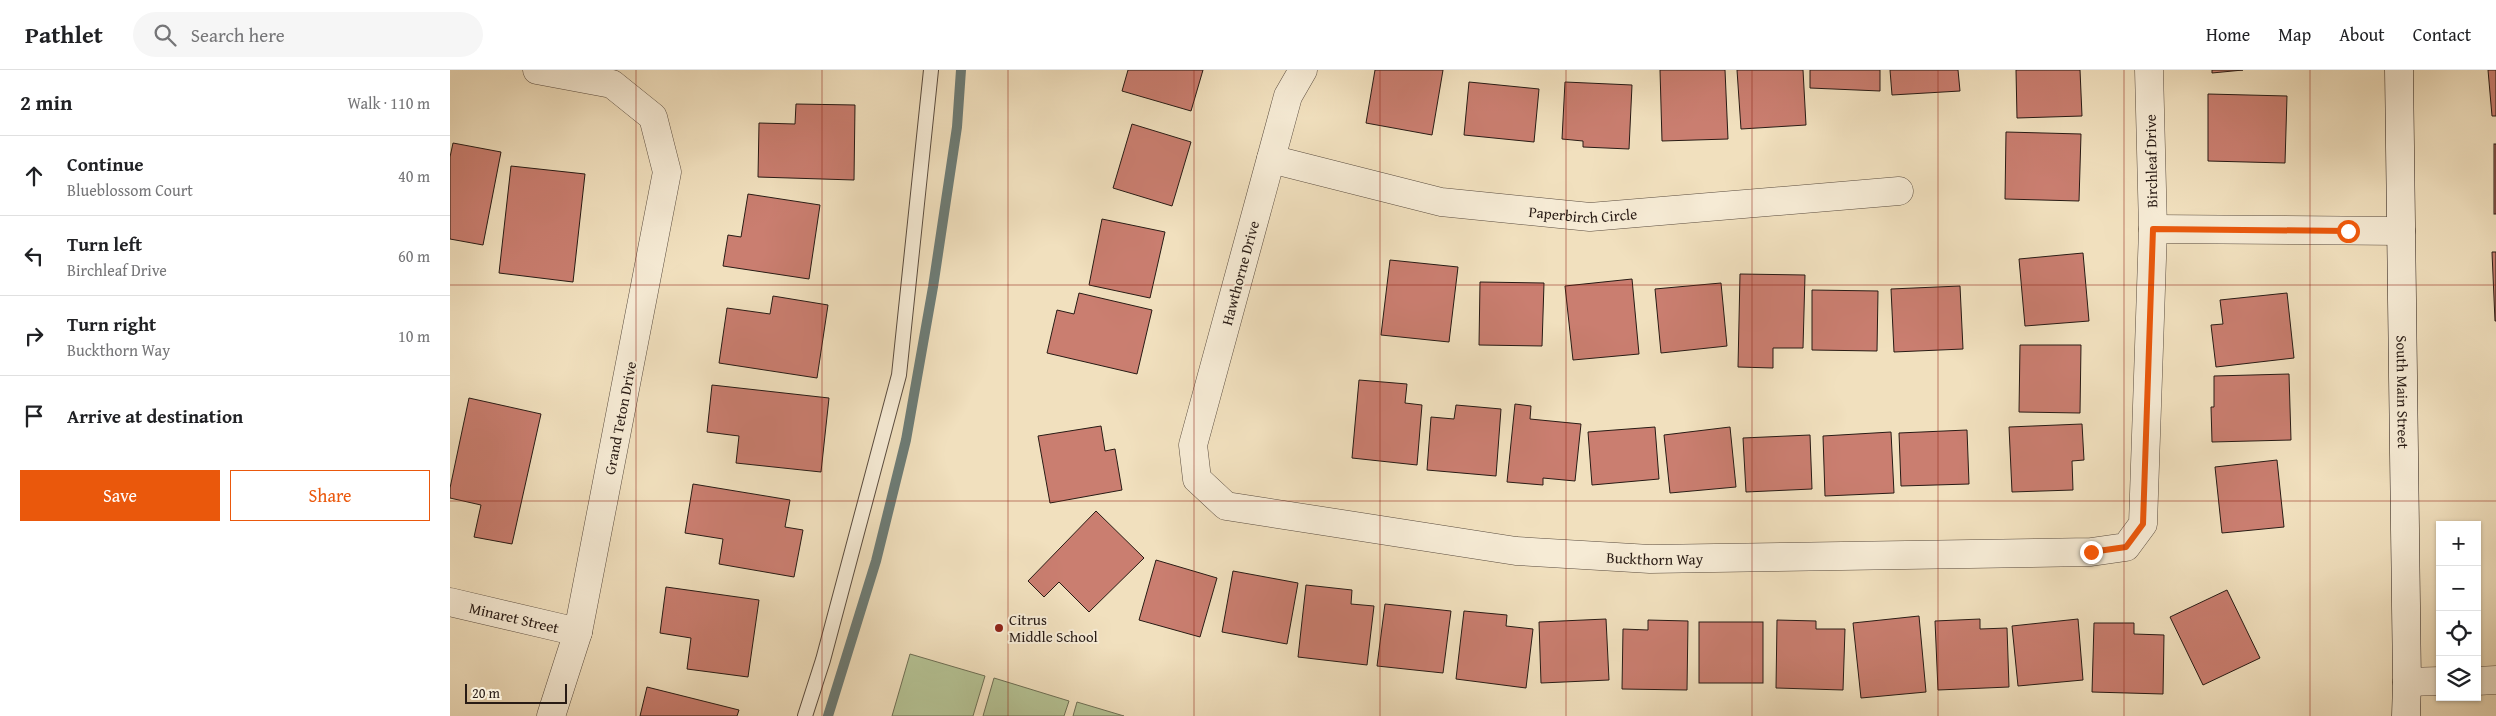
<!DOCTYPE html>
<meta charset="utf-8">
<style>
:root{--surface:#fff;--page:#f6f6f6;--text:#202124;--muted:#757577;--line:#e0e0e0;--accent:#ea580c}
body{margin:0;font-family:"Gentium Book Plus",serif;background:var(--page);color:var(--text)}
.controls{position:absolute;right:15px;bottom:15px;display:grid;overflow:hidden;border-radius:0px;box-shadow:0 1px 4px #0004}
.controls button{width:45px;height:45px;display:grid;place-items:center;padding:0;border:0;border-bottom:1px solid var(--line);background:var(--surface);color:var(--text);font:25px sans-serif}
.scale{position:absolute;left:15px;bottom:12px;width:102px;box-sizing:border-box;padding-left:5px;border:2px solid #281b15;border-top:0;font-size:14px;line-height:18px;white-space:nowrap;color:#281b15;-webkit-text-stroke:4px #f6ebd5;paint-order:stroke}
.stop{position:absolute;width:15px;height:15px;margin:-11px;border:4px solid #ea580c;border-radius:50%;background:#fff}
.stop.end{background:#ea580c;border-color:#fff;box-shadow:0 1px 5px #0008}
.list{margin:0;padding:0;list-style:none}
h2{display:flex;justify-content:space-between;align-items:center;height:65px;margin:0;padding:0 20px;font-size:21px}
h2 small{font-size:16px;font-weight:400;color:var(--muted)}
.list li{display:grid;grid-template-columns:32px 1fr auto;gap:15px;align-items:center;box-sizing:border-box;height:80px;padding:0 20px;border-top:1px solid var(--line)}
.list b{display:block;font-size:19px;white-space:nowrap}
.list p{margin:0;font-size:16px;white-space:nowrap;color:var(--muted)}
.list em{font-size:16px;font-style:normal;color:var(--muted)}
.actions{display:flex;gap:10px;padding:15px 20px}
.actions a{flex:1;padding:11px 0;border:1px solid var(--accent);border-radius:0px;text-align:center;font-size:18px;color:var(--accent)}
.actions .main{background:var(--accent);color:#fff}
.icon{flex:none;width:28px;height:28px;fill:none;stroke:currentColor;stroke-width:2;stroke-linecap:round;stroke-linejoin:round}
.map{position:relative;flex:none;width:2046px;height:646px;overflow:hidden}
header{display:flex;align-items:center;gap:30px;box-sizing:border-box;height:70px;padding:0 25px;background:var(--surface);border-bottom:1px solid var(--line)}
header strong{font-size:24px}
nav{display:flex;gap:28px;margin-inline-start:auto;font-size:18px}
.search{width:350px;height:45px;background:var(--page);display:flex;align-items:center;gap:12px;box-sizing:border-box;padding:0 18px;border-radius:28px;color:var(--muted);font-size:19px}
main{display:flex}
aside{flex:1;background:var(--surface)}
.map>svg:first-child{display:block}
</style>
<header>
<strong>Pathlet</strong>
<div class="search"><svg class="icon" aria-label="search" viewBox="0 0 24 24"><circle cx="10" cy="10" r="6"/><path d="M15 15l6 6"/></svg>Search here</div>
<nav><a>Home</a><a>Map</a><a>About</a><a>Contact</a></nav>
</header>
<main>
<aside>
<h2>2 min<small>Walk · 110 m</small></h2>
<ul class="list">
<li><svg class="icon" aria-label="ahead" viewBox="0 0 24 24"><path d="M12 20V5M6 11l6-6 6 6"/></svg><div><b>Continue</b><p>Blueblossom Court</p></div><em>40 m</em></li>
<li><svg class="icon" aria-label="left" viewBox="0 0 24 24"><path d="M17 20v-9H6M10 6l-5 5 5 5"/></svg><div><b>Turn left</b><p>Birchleaf Drive</p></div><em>60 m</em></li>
<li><svg class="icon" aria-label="right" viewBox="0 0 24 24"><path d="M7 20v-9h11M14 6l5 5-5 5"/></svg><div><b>Turn right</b><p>Buckthorn Way</p></div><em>10 m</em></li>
<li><svg class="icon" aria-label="arrive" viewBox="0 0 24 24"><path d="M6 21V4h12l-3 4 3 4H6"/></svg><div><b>Arrive at destination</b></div></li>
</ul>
<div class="actions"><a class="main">Save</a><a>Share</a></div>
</aside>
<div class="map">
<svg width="2046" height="646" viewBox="0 0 2046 646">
<rect width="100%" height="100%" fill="#f1e0be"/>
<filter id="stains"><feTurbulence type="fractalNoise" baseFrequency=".004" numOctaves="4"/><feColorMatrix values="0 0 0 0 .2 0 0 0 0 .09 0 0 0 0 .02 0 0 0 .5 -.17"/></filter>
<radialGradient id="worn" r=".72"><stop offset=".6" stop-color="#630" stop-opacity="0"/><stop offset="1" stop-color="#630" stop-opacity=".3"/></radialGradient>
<!-- green -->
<g fill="#b5c395" stroke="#6e6f55">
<polygon points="460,584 535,606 523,646 442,646"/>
<polygon points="544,608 619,631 614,646 533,646"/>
<polygon points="627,632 674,646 623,646"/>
</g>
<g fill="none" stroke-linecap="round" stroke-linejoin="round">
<!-- stream -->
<polyline stroke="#6d7c76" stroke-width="10" points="378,646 426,491 456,370 483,217 507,57 511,0"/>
</g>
<!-- building -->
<g fill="#ca7e70" stroke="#281b15">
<polygon points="678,0 753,0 741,41 672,21"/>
<polygon points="925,0 993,0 982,65 916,53"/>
<polygon points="1210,0 1275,0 1278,69 1212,71"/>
<polygon points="1287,0 1353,0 1356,55 1291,59"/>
<polygon points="1360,0 1430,0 1430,21 1360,18"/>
<polygon points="1440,0 1508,0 1510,21 1442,25"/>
<polygon points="1566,0 1630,0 1632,46 1567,48"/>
<polygon points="1762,0 1793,0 1762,3"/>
<polygon points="2038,0 2046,0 2046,46 2042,46"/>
<polygon points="1019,12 1089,19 1084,72 1014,65"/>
<polygon points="1115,12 1182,15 1179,79 1133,77 1133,71 1112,69"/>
<polygon points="1758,24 1837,26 1835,93 1758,91"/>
<polygon points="346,34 405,35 404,110 308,107 309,53 345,54"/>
<polygon points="682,54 741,72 722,136 663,118"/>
<polygon points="1556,62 1631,64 1629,131 1555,129"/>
<polygon points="3,73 51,82 33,175 0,169 0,87"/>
<rect x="2044" y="74" width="2" height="70"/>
<polygon points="61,96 135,104 123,212 49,203"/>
<polygon points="298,124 370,135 359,209 273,196 278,165 291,167"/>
<polygon points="652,149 715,162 700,228 639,215"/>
<polygon points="2042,182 2046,182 2046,251 2045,251"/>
<polygon points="1633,183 1639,251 1575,256 1569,189"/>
<polygon points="940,190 1008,197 999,272 931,265"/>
<polygon points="1290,204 1355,205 1353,278 1323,278 1323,298 1288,297"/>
<polygon points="1182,209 1189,284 1123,290 1115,216"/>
<polygon points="1030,212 1094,213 1092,276 1029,275"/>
<polygon points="1271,213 1277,276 1211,283 1205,219"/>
<polygon points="1510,216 1513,279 1444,282 1441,219"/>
<polygon points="1362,220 1428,221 1427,281 1362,280"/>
<polygon points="629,223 702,240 687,304 597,283 607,240 624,244"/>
<polygon points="1837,223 1844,288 1766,297 1761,255 1773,254 1770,230"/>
<polygon points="323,226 378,235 367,308 269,293 277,238 320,244"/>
<polygon points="1570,275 1631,275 1630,343 1569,342"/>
<polygon points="1839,304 1841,370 1762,372 1761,337 1764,337 1764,306"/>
<polygon points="909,310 957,314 955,333 972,335 967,395 902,388"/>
<polygon points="262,315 379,328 371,402 286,393 289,366 257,362"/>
<polygon points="19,328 91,344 62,474 24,467 31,435 0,428 0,418"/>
<polygon points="1065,334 1081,336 1080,349 1131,354 1125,411 1093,408 1093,415 1057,412"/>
<polygon points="1006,335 1051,339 1046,406 977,400 981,347 1004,349"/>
<polygon points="1632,354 1634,390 1622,391 1623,420 1562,422 1559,357"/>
<polygon points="651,356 655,381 665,379 672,420 600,433 588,366"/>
<polygon points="1205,357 1209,409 1142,415 1138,362"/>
<polygon points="1280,357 1286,417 1220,423 1214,365"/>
<polygon points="1517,360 1519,414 1451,416 1449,363"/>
<polygon points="1441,362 1444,423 1375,426 1373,366"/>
<polygon points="1360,365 1362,419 1296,422 1293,368"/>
<polygon points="1827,390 1834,457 1772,463 1765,397"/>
<polygon points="243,414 340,430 335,457 353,460 344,507 269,494 273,469 235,463"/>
<polygon points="646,441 694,488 639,542 609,512 594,527 578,511"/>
<polygon points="706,490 767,508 750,567 689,550"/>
<polygon points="783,501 848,513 837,574 772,562"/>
<polygon points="856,515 902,520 901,534 924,536 917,595 848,587"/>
<polygon points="216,517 309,530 298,607 237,599 241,568 210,563"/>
<polygon points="1777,520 1810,588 1753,615 1720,547"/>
<polygon points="935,534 1001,541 993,603 927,596"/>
<polygon points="1014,541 1057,545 1056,556 1083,559 1076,618 1006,609"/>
<polygon points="1469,546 1476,622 1411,628 1403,553"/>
<polygon points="1156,549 1159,610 1091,613 1089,552"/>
<polygon points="1530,549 1530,559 1557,558 1559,617 1488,620 1485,551"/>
<polygon points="1628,549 1633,610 1568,616 1562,556"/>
<polygon points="1198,550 1238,551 1237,620 1172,619 1173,559 1198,560"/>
<polygon points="1327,550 1366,551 1366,559 1395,559 1393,620 1326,618"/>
<rect x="1249" y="552" width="64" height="61"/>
<polygon points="1644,553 1684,553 1684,564 1714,565 1713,624 1642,622"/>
<polygon points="197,617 289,640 287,646 190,646"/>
</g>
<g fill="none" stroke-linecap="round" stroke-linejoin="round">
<!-- service casing -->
<g stroke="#5a4c3f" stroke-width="16">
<polyline id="service" points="355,646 373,590 449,305 481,0"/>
</g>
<!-- minor casing -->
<g stroke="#5a4c3f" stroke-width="29">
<g id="minor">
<polyline points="87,0 162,14 203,47 217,102 128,562 101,646"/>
<path id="s1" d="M 853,0 L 838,26 L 743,375 L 747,409 L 776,436 L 1066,481 L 1200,489 L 1641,482 L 1676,477 L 1693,454 L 1703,159 L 1699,0"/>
<path id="s2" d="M 821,89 L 991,132 L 1140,147 L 1449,121"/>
<polyline points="1703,159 1951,161"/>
<path id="s3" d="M 0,532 L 128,562"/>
<polyline points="2027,611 2046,610"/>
<polyline points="1957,612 1990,611"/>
</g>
</g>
<!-- secondary casing -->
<g stroke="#281b15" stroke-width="29">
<g id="secondary">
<path id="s4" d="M 1949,0 L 1957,612 L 1956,646"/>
</g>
</g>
<!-- service -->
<use href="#service" stroke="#f6ebd5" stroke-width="14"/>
<!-- minor -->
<use href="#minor" stroke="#f6ebd5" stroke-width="28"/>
<!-- secondary -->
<use href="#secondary" stroke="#f6ebd5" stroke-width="28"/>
</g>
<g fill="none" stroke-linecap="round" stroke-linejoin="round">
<!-- route -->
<polyline stroke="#ea580c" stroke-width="6" points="1641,482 1676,477 1693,454 1703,159 1898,161"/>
</g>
<!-- grid -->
<path fill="none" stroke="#8f2418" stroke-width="1" stroke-opacity="0.55" d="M 186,0 L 186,646M 372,0 L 372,646M 558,0 L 558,646M 744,0 L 744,646M 930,0 L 930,646M 1116,0 L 1116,646M 1302,0 L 1302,646M 1488,0 L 1488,646M 1674,0 L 1674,646M 1860,0 L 1860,646M 0,215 L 2046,215M 0,431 L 2046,431"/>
<!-- markers -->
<circle fill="#8f2418" stroke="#f6ebd5" stroke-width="2" cx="549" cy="558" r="5"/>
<g text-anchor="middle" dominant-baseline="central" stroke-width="4" stroke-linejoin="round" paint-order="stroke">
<!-- street labels -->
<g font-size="15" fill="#281b15" stroke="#f6ebd5">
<text transform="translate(1701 91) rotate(-91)">Birchleaf Drive</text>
<text stroke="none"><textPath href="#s2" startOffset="318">Paperbirch Circle</textPath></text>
<text transform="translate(790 203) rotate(-75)">Hawthorne Drive</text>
<text stroke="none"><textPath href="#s4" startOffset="322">South Main Street</textPath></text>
<text transform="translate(170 348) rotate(-79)">Grand Teton Drive</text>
<text stroke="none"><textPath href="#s1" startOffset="898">Buckthorn Way</textPath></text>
<text stroke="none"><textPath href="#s3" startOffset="66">Minaret Street</textPath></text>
</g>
<!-- poi labels -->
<g font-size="15" fill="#281b15" stroke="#f6ebd5" text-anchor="start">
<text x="559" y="549">Citrus<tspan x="559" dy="17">Middle School</tspan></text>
</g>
</g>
<rect width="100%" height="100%" filter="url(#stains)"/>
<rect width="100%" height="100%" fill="url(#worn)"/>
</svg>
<div class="controls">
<button>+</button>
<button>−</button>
<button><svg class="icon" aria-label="locate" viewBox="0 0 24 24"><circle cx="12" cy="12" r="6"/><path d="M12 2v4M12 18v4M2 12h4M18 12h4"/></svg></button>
<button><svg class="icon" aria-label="layers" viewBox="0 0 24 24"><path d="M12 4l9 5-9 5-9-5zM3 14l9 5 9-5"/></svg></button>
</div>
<div class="scale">20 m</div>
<div class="stop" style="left:1898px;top:161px"></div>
<div class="stop end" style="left:1641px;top:482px"></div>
</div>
</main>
